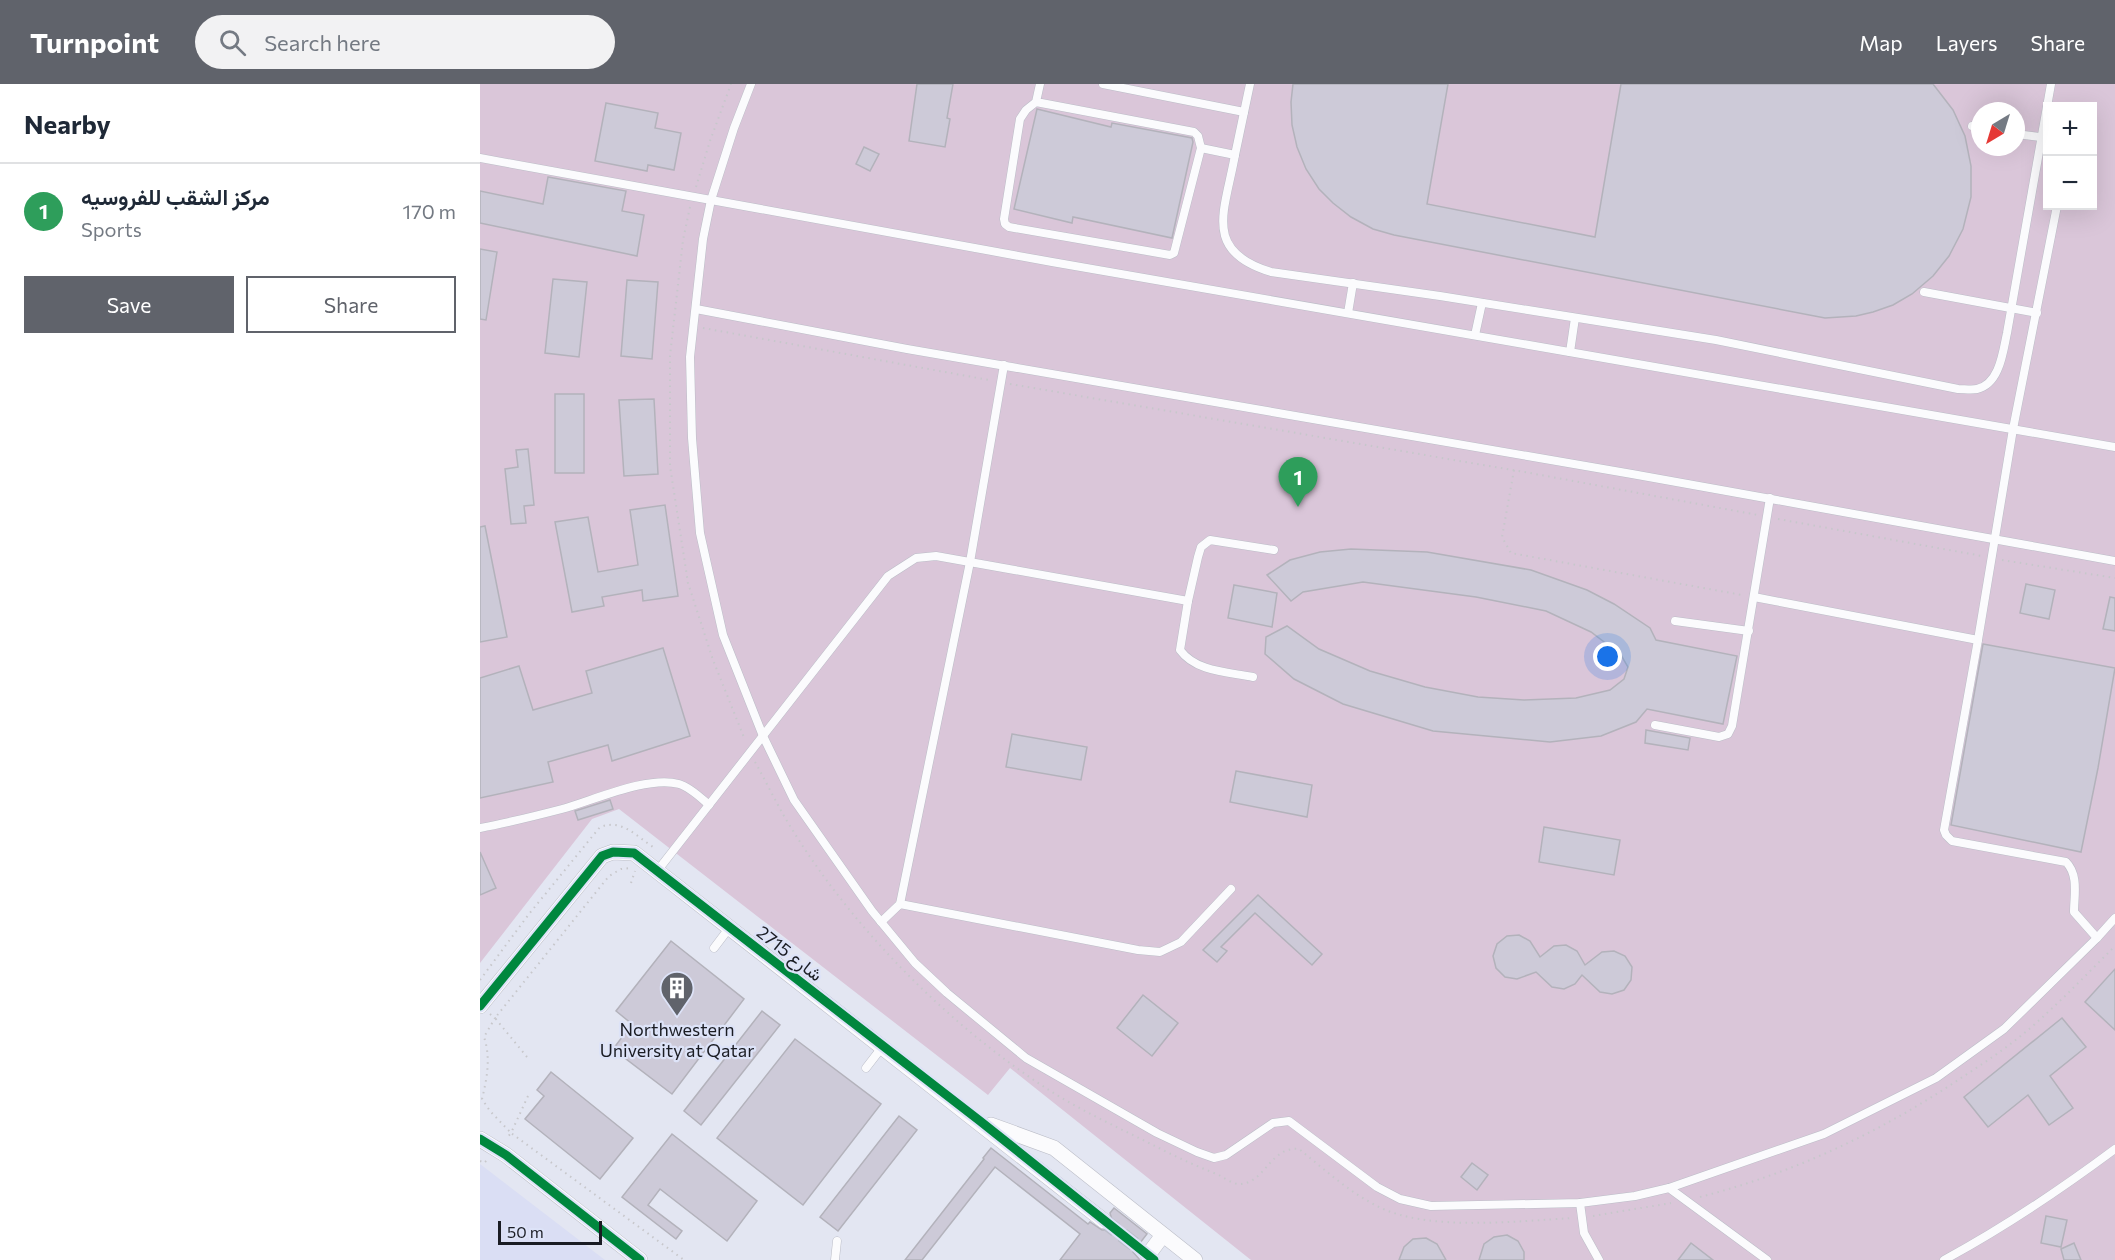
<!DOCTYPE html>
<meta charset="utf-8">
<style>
:root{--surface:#fff;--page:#f2f2f3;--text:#1f2937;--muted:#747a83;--line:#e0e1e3;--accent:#60636b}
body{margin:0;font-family:Commissioner,Vazirmatn,sans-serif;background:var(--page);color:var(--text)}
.controls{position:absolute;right:18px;top:18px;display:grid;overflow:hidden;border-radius:0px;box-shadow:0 6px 24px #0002}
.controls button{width:54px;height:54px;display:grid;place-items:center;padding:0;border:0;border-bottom:2px solid var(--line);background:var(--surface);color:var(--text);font:30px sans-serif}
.compass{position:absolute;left:1491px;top:18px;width:54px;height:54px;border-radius:50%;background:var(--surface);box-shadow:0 6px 24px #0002;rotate:218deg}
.scale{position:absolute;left:18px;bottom:15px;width:104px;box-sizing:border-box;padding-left:6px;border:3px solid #1a1c23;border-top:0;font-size:16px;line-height:21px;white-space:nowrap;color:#1a1c23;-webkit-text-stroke:4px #dde3f8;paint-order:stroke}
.you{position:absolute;left:1128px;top:573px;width:21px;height:21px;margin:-15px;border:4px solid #fff;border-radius:50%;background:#1a73e8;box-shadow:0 0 0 9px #1a73e833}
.badge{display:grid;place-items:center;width:39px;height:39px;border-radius:50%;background:var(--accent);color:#fff;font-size:20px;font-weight:700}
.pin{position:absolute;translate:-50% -50px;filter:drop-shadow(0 2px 3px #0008)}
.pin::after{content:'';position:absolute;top:32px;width:21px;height:18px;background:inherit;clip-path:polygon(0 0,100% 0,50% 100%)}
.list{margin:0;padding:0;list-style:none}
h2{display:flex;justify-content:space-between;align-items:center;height:78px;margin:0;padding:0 24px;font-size:26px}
h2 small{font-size:20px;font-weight:400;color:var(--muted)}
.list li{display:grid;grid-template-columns:39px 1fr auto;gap:18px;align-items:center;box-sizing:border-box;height:96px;padding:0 24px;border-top:2px solid var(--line)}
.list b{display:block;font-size:22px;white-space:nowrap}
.list p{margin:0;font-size:20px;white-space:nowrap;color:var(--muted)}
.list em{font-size:20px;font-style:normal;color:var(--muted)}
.actions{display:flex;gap:12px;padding:18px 24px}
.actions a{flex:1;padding:14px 0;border:2px solid var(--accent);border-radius:0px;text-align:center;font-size:21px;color:var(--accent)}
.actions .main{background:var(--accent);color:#fff}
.icon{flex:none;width:33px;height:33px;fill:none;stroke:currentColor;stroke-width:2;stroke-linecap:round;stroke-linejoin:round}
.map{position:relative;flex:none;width:1635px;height:1176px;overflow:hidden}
header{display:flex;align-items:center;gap:36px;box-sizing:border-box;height:84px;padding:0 30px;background:var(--accent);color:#fff}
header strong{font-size:28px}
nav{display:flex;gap:33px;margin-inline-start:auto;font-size:21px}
.search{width:420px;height:54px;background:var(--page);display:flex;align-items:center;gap:15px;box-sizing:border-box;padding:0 21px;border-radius:33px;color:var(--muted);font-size:22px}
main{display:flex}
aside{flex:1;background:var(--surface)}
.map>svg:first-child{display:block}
</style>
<header>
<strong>Turnpoint</strong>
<div class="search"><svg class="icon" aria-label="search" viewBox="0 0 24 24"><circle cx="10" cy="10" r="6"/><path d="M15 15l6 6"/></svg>Search here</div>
<nav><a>Map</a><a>Layers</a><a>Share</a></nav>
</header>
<main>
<aside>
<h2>Nearby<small></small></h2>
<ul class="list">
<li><span class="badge" style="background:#2e9e5b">1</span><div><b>مركز الشقب للفروسيه</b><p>Sports</p></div><em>170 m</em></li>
</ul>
<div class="actions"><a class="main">Save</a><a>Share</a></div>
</aside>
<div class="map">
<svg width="1635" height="1176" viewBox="0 0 1635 1176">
<rect width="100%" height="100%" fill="#e3e6f2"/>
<!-- built -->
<polygon fill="#dadef4" points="0,1080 125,1176 0,1176"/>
<!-- green -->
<path fill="#dac6d9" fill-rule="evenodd" d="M 0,0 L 1635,0 L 1635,1176 L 771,1176 L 530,984 L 508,1011 L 139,725 L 112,735 L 0,879 ZM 1568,22 L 1612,22 L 1612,122 L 1568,122 ZM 1500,27 L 1536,27 L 1536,63 L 1500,63 Z"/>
<!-- building -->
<g fill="#cdcad8" stroke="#b3b2bb" stroke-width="1.5">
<polygon points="437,0 473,0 467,34 470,35 465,63 429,57"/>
<polygon points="813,0 968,0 947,120 1115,153 1141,0 1453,0 1473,26 1485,52 1491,82 1491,113 1483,145 1469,172 1453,192 1432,210 1413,221 1393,228 1376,232 1345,234 914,151 893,145 871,133 853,119 839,105 826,85 817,63 812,41 811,18"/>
<polygon points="126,19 178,29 175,44 201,49 194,86 168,81 167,87 115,77"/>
<polygon points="557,25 631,43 632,39 712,54 713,58 692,154 593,133 592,139 534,125"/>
<polygon points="384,63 399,70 390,87 376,80"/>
<polygon points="68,93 146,107 142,127 164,131 157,172 0,139 0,107 63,120"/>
<polygon points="0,165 17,168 6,236 0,235"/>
<polygon points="73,195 107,198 99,273 65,269"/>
<polygon points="147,196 178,198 172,275 141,272"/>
<rect x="75" y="310" width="29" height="79"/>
<polygon points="174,315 178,390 144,392 139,316"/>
<polygon points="48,365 54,421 44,422 46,439 31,440 25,385 38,383 36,366"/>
<polygon points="185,421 198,512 163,517 162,506 122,513 124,522 92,528 75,438 108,433 118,488 158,481 150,426"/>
<polygon points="5,442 27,553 0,558 0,443"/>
<polygon points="871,465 947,468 1051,486 1107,506 1134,520 1170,544 1176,556 1257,572 1243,640 1167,625 1156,638 1121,652 1070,658 953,647 863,620 814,595 785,570 786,553 807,542 839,565 890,587 945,603 998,613 1044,616 1096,614 1130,606 1144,595 1148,583 1141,571 1111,548 1066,527 996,513 883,498 823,508 811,517 787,491 810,476 840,468"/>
<polygon points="1546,500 1575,506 1569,535 1540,529"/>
<polygon points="754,501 797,509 792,543 748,534"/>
<polygon points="1630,513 1635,514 1635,547 1623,545"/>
<polygon points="1503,560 1635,584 1618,684 1601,768 1471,741"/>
<polygon points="183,564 210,652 132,677 128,661 68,678 73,698 0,714 0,594 39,582 53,626 112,609 106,587"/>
<polygon points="1166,646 1210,654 1208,666 1165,659"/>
<polygon points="532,650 607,663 601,696 526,683"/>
<polygon points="756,687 832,701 827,733 750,718"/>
<polygon points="130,716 133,725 98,736 95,727"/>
<polygon points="1064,743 1140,756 1134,791 1059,778"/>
<polygon points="0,768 16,804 0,811"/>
<polygon points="778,811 842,870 832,881 775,829 741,863 747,867 737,878 723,866"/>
<polygon points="1039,851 1050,857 1060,873 1074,862 1086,861 1097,867 1105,881 1122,868 1134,867 1145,872 1152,883 1151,896 1144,906 1132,910 1120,908 1102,891 1095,900 1084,905 1072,903 1056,888 1037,895 1025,893 1016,884 1013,872 1017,860 1027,852"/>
<polygon points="191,857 264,915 192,1010 133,965 152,940 136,927"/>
<polygon points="1635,885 1635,946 1605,918"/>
<polygon points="663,911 698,939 672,972 637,944"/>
<polygon points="282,927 300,941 221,1041 204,1027"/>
<polygon points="1582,934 1606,963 1570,992 1593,1024 1569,1041 1548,1011 1508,1043 1484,1013"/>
<polygon points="315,955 401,1020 323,1121 237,1054"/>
<polygon points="71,988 153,1054 120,1095 45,1035 64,1012 57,1006"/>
<polygon points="419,1032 437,1046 358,1147 340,1133"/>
<polygon points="192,1050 277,1117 247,1157 180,1105 168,1121 202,1147 196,1155 142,1113"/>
<polygon points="511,1064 608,1140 610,1138 622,1146 628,1146 633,1139 630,1129 634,1124 667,1150 653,1168 660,1176 580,1176 600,1150 515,1083 442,1176 425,1176 504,1075 503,1074"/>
<polygon points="992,1079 1008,1091 997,1106 981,1093"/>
<polygon points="1566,1132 1587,1136 1581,1163 1561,1159"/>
<polygon points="1027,1151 1038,1157 1044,1168 1044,1176 999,1176 1004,1160 1014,1153"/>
<polygon points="946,1154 957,1160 966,1176 919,1176 924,1163 933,1155"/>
<polygon points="1211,1159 1233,1176 1198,1176"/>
<polygon points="1594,1159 1601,1176 1584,1176 1581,1165"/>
</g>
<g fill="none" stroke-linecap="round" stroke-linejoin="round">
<!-- minor-tunnel -->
<polyline stroke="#bbbec9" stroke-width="15" stroke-dasharray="15 8" stroke-linecap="butt" points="624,1137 658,1163"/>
<!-- service casing -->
<g stroke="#bbbdc7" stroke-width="9">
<g id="service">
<polyline points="271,0 254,44 231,116 223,155 210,273 212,354 220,449 243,551 283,652 314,716 392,827 435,879 467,909 546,974 677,1049 717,1068 734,1074 746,1071 793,1039 809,1037 897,1103 920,1115 951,1122 1100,1119 1155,1112 1189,1104 1287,1176"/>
<polyline points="623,0 764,28"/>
<polyline points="556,18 714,48 718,52 721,64 694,169 690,171 529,143 525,140 524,135 540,35 546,26 556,18 560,0"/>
<polyline points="1492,42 1500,44"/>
<polyline points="1536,50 1568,54"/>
<path d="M 721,64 L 755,71 C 745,127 722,167 791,188 L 960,212 L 1236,256 L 1478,305 C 1484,305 1492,306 1497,305 C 1520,300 1523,267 1527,249 L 1571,0"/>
<polyline points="755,71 770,0"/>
<polyline points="0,74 572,178 1635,363"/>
<polyline points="1444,208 1557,229"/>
<polyline points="216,225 427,265 1152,390 1635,477"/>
<polyline points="868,229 873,199"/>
<polyline points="995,251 1002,219"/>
<polyline points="1090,268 1095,234"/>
<polyline points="1274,513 1498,556 1533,345 1577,122"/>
<polyline points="1195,537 1269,547"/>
<path d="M 1498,556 L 1464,746 L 1466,751 L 1472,757 L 1586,778 C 1599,791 1594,812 1594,828 L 1617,854"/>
<path d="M 773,593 C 748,588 716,588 700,566 L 708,517 L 718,473 L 721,463 L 730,456 L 794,466"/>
<polyline points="1175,641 1239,653 1248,650 1252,642 1290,414"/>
<path d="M 0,744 C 27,739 55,732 82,725 C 112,717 168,691 199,700 C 210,703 221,714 229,721"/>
<polyline points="178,786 408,492 436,474 456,472 708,517"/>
<polyline points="420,820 658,866 680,868 701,858 751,805"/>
<polyline points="401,838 420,820 490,478 524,281"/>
<polyline points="234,864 250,843"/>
<polyline points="386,984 403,962"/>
<polyline points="1189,1104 1344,1050 1456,994 1524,945 1617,854 1635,834"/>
<polyline points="1100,1119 1104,1149 1119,1176"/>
<polyline points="355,1176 357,1157"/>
<path d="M 1464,1176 C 1525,1143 1580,1106 1635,1065"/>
</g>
</g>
<!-- minor casing -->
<g stroke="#bbbdc7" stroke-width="16">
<g id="minor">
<polyline points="0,922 122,772 133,768 154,769 624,1137"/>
<polyline points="511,1041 574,1064 715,1176"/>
<polyline points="0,1055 26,1071 160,1176"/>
<polyline points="668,1171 683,1151"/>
</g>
</g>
<!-- path -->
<g stroke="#c7c7cb" stroke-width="2" stroke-dasharray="1.5 4.5" stroke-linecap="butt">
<polyline points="216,103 230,57 251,0"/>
<polyline points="210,123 203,156 190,272 190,382 208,499 233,576 265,656"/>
<polyline points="223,244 509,296"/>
<polyline points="530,300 1050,389 1278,431"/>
<polyline points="1034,386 1022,453 1031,469 1262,511"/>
<polyline points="1298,435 1502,472"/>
<polyline points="1522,476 1635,494"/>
<path d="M 275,678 C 287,699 297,721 310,742 C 373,845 470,943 572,1008 C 604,1028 639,1044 673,1061 C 694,1072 716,1082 739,1091 C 744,1094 753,1100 759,1100 C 785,1100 790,1062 819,1065 C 844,1085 869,1108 897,1122 C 947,1148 1037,1137 1093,1134"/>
<polyline points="151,799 155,787"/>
<path d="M 0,896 L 49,830 L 120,743 C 142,735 155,751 173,763 L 171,766"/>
<path d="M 10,930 L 15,934 L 4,953 C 11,974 7,994 2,1015 L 10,1027 L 31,1049 L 27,1054"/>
<polyline points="47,973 15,934 129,792 141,785 150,784"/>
<polyline points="48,1012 31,1049 204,1176"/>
<polyline points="0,1077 4,1079 7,1076"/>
<path d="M 1220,1113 C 1317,1088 1405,1046 1487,990 C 1515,972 1543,952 1567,929 C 1590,908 1613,884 1635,862"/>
<polyline points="1113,1132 1191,1119"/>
</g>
<!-- service -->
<use href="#service" stroke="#fbfbfd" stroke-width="8"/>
<!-- minor -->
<use href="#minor" stroke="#fbfbfd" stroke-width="15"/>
<!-- cycleway casing -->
<g stroke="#dde3f8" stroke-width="13">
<g id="cycleway">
<polyline points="0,922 122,772 133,768 154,769 500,1037 674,1176"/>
<polyline points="0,1055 26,1071 160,1176"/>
</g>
</g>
<!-- cycleway -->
<use href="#cycleway" stroke="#00873e" stroke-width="9"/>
</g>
<!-- icons -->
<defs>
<g id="building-pin" transform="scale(1.725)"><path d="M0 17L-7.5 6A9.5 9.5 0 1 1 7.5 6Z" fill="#60636b" stroke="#dde3f8"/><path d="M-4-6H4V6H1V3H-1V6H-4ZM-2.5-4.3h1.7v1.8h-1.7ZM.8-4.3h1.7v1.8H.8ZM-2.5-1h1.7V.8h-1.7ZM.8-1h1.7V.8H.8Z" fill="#fff"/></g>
</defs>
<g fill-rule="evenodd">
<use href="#building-pin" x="197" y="904"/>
</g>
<g text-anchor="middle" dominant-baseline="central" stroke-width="4.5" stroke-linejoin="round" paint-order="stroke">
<!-- street labels -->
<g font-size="18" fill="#1a1c23" stroke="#dde3f8">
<text transform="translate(310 869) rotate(38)">شارع 2715</text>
</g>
<!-- poi labels -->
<g font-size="18" fill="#1a1c23" stroke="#dde3f8">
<text x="197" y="945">Northwestern<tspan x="197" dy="21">University at Qatar</tspan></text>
</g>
</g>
</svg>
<div class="controls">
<button>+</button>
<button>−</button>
</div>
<svg class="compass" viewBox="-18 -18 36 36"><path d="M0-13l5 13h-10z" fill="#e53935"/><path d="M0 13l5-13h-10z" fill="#747a83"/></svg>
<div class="scale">50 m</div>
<div class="you"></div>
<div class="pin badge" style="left:818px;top:423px;background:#2e9e5b">1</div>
</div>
</main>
